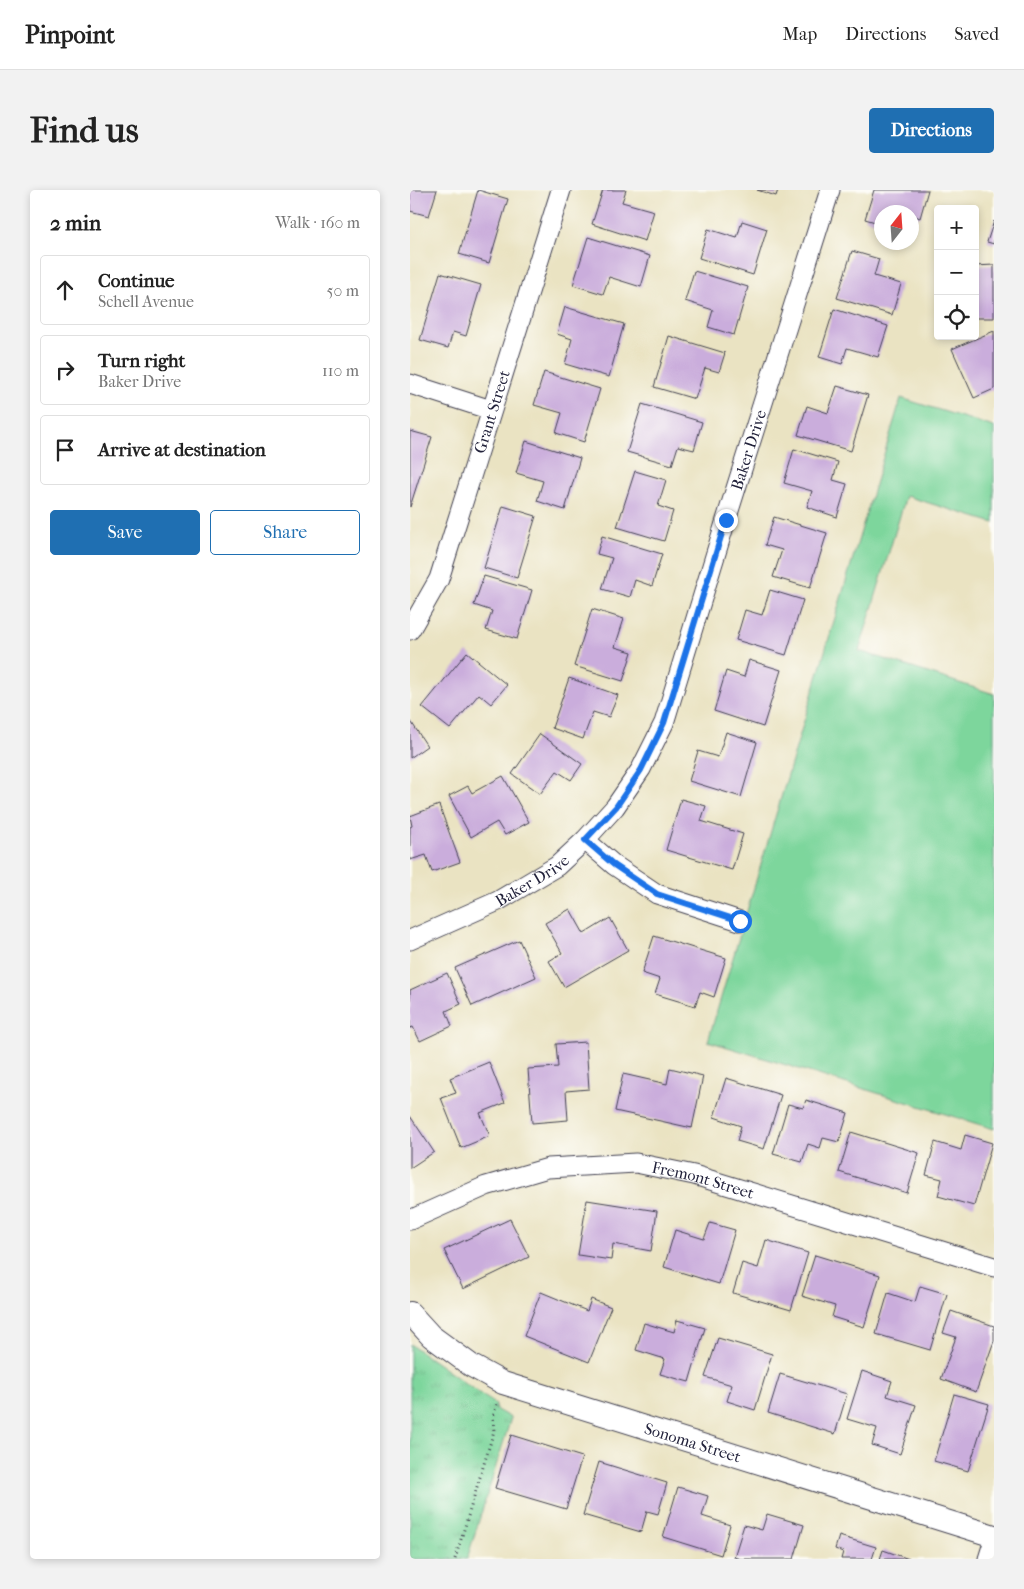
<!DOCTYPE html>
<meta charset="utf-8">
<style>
:root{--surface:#fff;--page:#f2f2f2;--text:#222;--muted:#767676;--line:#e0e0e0;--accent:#1f6fb2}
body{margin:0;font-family:"IM FELL French Canon",serif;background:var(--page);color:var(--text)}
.controls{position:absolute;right:15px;top:15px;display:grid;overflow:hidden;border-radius:5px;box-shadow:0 2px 8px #0003}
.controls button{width:45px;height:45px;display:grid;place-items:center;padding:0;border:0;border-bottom:1px solid var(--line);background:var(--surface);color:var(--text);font:25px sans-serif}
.compass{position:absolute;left:464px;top:15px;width:45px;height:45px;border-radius:50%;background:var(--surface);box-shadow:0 2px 8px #0003;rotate:17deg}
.stop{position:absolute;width:15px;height:15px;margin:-11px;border:4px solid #1a73e8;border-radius:50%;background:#fff}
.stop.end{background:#1a73e8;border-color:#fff;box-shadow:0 1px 5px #0008}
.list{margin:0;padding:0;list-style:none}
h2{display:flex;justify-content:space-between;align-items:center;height:65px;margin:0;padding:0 20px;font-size:21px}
h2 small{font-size:16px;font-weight:400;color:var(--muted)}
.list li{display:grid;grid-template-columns:32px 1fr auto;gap:15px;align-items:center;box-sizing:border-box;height:70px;margin:0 10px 10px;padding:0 10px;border:1px solid var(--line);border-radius:5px}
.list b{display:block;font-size:19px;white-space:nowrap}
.list p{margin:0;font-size:16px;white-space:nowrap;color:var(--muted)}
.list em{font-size:16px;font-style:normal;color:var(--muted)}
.actions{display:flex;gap:10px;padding:15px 20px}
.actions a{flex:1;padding:11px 0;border:1px solid var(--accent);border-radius:5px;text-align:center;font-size:18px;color:var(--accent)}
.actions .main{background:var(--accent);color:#fff}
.icon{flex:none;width:28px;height:28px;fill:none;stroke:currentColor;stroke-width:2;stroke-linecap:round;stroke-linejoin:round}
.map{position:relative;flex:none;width:584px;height:1369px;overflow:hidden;border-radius:5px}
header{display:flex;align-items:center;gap:30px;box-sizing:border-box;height:70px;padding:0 25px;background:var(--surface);border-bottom:1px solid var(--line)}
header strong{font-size:24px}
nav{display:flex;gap:28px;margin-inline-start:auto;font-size:18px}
.intro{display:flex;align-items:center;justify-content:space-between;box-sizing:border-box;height:120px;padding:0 30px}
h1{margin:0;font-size:35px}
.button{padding:12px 22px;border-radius:5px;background:var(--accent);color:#fff;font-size:18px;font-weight:700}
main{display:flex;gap:30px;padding:0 30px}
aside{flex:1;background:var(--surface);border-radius:5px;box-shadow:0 2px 8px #0003}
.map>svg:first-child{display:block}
</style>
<header>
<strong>Pinpoint</strong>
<nav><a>Map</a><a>Directions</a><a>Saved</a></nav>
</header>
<div class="intro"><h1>Find us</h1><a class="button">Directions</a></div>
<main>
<aside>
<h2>2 min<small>Walk · 160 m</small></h2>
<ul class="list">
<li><svg class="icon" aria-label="ahead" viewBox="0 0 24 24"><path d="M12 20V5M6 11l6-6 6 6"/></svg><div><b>Continue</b><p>Schell Avenue</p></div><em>50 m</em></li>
<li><svg class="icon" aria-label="right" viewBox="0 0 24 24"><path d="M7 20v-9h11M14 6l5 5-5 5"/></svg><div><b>Turn right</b><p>Baker Drive</p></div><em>110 m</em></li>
<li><svg class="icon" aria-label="arrive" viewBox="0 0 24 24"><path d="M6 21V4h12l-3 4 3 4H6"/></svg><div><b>Arrive at destination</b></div></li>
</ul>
<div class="actions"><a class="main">Save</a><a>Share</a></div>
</aside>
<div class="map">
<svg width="584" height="1369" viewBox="0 0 584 1369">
<defs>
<pattern id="park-tufts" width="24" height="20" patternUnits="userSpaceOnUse" patternTransform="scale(1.25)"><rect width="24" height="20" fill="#7dd69c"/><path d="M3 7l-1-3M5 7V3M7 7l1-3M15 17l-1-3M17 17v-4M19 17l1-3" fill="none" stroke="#6cb787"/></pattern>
</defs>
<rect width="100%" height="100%" fill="#fdfcf7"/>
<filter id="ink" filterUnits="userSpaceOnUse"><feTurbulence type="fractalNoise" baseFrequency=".02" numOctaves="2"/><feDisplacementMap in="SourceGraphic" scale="10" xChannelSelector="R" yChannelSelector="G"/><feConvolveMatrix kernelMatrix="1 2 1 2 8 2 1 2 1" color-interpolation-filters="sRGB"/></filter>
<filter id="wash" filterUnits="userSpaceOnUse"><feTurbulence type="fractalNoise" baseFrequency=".0096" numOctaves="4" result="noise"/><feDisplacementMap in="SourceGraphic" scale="20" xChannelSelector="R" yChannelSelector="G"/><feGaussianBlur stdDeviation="1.12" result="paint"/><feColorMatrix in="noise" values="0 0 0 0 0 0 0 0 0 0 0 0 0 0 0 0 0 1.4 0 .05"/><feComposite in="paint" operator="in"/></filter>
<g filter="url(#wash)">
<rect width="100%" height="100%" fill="#eae3c2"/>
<!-- grass -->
<polygon fill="#7dd69c" stroke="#507c6c" points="491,208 584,237 584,333 496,306 449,461 584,504 584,939 298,851"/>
<!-- park -->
<polygon fill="url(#park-tufts)" stroke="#507c6c" points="0,1154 86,1215 85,1219 101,1228 57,1369 0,1369"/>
<g id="blocks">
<!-- building -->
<g fill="#caaddc">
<polygon points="0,0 27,0 19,26 0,21"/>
<polygon points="68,0 98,9 79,73 49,64"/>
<polygon points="193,0 216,0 212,12 244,21 235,51 182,34"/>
<polygon points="347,0 368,0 366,6"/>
<polygon points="464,0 518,0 510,28 502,25 502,22 472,22 472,34 455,29"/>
<polygon points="332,31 357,39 343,85 289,68 298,39 327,48"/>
<polygon points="584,31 584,54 577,52"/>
<polygon points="178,47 240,66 231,97 199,87 193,104 163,95"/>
<polygon points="442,61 469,69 464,86 491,94 482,125 427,108"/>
<polygon points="584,75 584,128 565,128 565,76"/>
<polygon points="284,81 338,97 324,145 298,137 303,120 275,111"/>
<polygon points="30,83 71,95 56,146 43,142 38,158 10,150"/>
<polygon points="155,117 214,134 199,187 155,174 162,149 147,144"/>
<polygon points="424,119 478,136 468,167 437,158 432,174 409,167"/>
<polygon points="584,141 584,199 564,208 542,159"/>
<polygon points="259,146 315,163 309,182 295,178 285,209 244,197"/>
<polygon points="134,182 190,199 174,252 146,243 152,223 124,215"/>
<polygon points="427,196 458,205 441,261 388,245 397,216 418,223"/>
<polygon points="232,214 292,232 284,260 268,256 262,275 217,262"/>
<polygon points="0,241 22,247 0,317"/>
<polygon points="116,251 170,268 155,320 127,311 133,291 106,283"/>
<polygon points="384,259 428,272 423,290 437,294 427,327 397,317 402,301 374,293"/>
<polygon points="225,281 256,290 248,316 263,321 254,351 207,337"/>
<polygon points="93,316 126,326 107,388 74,378"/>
<polygon points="364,327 417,343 400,398 363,387 372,360 355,355"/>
<polygon points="192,346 252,364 242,396 225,390 220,407 192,399 202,368 187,364"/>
<polygon points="74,386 122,400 107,449 76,440 82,421 64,415"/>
<polygon points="360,400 393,410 376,465 326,450 335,420 352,425"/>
<polygon points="182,419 214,429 205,457 222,462 213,491 164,476"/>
<polygon points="57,462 97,495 81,514 69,504 40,539 12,517"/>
<polygon points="339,470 371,480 353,537 304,521 316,481 334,487"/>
<polygon points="159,488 208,505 199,527 183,522 173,549 142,538"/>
<polygon points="0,530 17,556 0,568"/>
<polygon points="316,542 347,552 331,607 279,591 288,561 308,567"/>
<polygon points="130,544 172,574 161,590 147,581 130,604 102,584"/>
<polygon points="93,586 119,632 95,645 87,632 61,647 39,606 58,596 62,603"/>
<polygon points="271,609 296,616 291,631 333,644 322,680 256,660"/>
<polygon points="29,615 50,672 22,682 16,665 0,670 0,637 2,636 0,626"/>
<polygon points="160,719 174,744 200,728 218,760 154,797 139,771 152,763 135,733"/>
<polygon points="244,746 316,768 304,807 290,802 285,816 245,804 250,789 232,783"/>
<polygon points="109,750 126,787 62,816 45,778"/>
<polygon points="37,783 51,814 36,821 42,836 10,851 3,837 0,838 0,800"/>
<polygon points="176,852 179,899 156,901 158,930 122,933 118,879 148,877 146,854"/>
<polygon points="79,872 95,913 70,923 80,946 51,958 31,908 46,903 40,888"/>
<polygon points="260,878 293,886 282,938 205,921 213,884 257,894"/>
<polygon points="316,888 371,905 354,959 327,951 331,936 304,927"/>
<polygon points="396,910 438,923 429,952 413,948 410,958 398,954 392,972 363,964 378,914 393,918"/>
<polygon points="0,926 24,962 0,978"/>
<polygon points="441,942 509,963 497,1003 429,982"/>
<polygon points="555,945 582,953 564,1016 528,1006 532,989 516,985 525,952 551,960"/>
<polygon points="177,1010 247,1021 241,1061 203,1054 201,1070 168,1065"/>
<polygon points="100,1029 119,1067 53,1099 34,1060"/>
<polygon points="300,1033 325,1040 309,1094 254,1077 265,1040 294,1049"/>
<polygon points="356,1050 398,1063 381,1120 323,1103 332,1073 348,1078"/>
<polygon points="405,1065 470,1085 454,1137 422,1127 425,1116 392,1106"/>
<polygon points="510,1096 537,1104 520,1160 466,1144 478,1103 505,1112"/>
<polygon points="131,1102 177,1121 181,1109 201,1117 179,1172 114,1146"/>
<polygon points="541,1121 584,1136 584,1151 566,1202 531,1189 546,1147 533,1143"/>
<polygon points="267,1130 295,1138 279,1192 250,1184 255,1169 226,1160 234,1133 264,1142"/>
<polygon points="308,1148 362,1164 345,1220 317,1211 322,1195 295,1187"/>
<polygon points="452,1181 482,1191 477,1206 506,1215 490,1264 462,1255 467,1238 437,1229"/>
<polygon points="370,1184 437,1204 425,1244 358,1223"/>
<polygon points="544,1204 579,1214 558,1281 524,1271"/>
<polygon points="101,1245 172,1267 156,1319 85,1298"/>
<polygon points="189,1272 257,1293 248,1324 237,1321 231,1342 173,1325"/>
<polygon points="268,1297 298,1306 292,1326 320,1335 311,1365 253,1347"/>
<polygon points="357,1324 394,1335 384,1369 330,1369 324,1367 334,1335 352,1340"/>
<polygon points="429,1346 466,1357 462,1369 431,1369 433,1362 425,1359"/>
<polygon points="473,1360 499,1369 470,1369"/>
</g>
</g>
</g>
<g filter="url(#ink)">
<use href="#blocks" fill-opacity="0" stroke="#403f4f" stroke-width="1"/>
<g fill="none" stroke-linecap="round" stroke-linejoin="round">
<!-- minor casing -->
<g stroke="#403f4f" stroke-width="21">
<g id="minor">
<polyline points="0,194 81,220"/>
<path id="s1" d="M 0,440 L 29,389 L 151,0"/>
<polyline points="175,650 204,675 247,704 330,731"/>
<path id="s2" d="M 0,750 L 88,711 L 147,676 L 175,650 L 205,617 L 231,579 L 254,533 L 316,330 L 420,0"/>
<path id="s3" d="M 0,1030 L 76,996 L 138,978 L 226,973 L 284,985 L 584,1077"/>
<polyline points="578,1369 584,1350"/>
</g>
</g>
<!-- tertiary casing -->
<g stroke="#403f4f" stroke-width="24">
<g id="tertiary">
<path id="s4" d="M 0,1123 L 21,1146 L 62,1176 L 93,1193 L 584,1346"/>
</g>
</g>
<!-- path -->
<polyline stroke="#403f4f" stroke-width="3" stroke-dasharray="1 4" stroke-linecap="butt" points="45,1369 84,1241 83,1227 87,1214"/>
<!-- minor -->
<use href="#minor" stroke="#fff" stroke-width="19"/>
<!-- tertiary -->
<use href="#tertiary" stroke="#fff" stroke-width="22"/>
</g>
</g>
<g fill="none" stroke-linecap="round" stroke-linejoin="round" filter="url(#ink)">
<!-- route -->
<polyline stroke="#1a73e8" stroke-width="6" points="316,330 254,533 231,580 206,617 175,650 204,675 247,704 330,731"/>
</g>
<g text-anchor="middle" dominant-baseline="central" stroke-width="5" stroke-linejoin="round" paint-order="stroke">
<!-- street labels -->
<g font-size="16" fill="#22223b" stroke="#fdfcf7">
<text stroke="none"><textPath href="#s1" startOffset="234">Grant Street</textPath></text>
<text stroke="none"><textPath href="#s2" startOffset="631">Baker Drive</textPath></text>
<text stroke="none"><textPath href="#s2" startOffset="136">Baker Drive</textPath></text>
<text stroke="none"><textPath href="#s3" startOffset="305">Fremont Street</textPath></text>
<text stroke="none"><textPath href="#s4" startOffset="316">Sonoma Street</textPath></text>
</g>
</g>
</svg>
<div class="controls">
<button>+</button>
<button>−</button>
<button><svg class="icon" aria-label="locate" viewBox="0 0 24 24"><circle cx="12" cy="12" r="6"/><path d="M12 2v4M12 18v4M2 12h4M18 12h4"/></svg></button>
</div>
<svg class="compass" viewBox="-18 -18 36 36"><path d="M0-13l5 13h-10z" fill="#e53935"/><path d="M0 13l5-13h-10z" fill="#767676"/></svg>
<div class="stop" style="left:330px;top:731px"></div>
<div class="stop end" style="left:316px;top:330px"></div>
</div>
</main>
